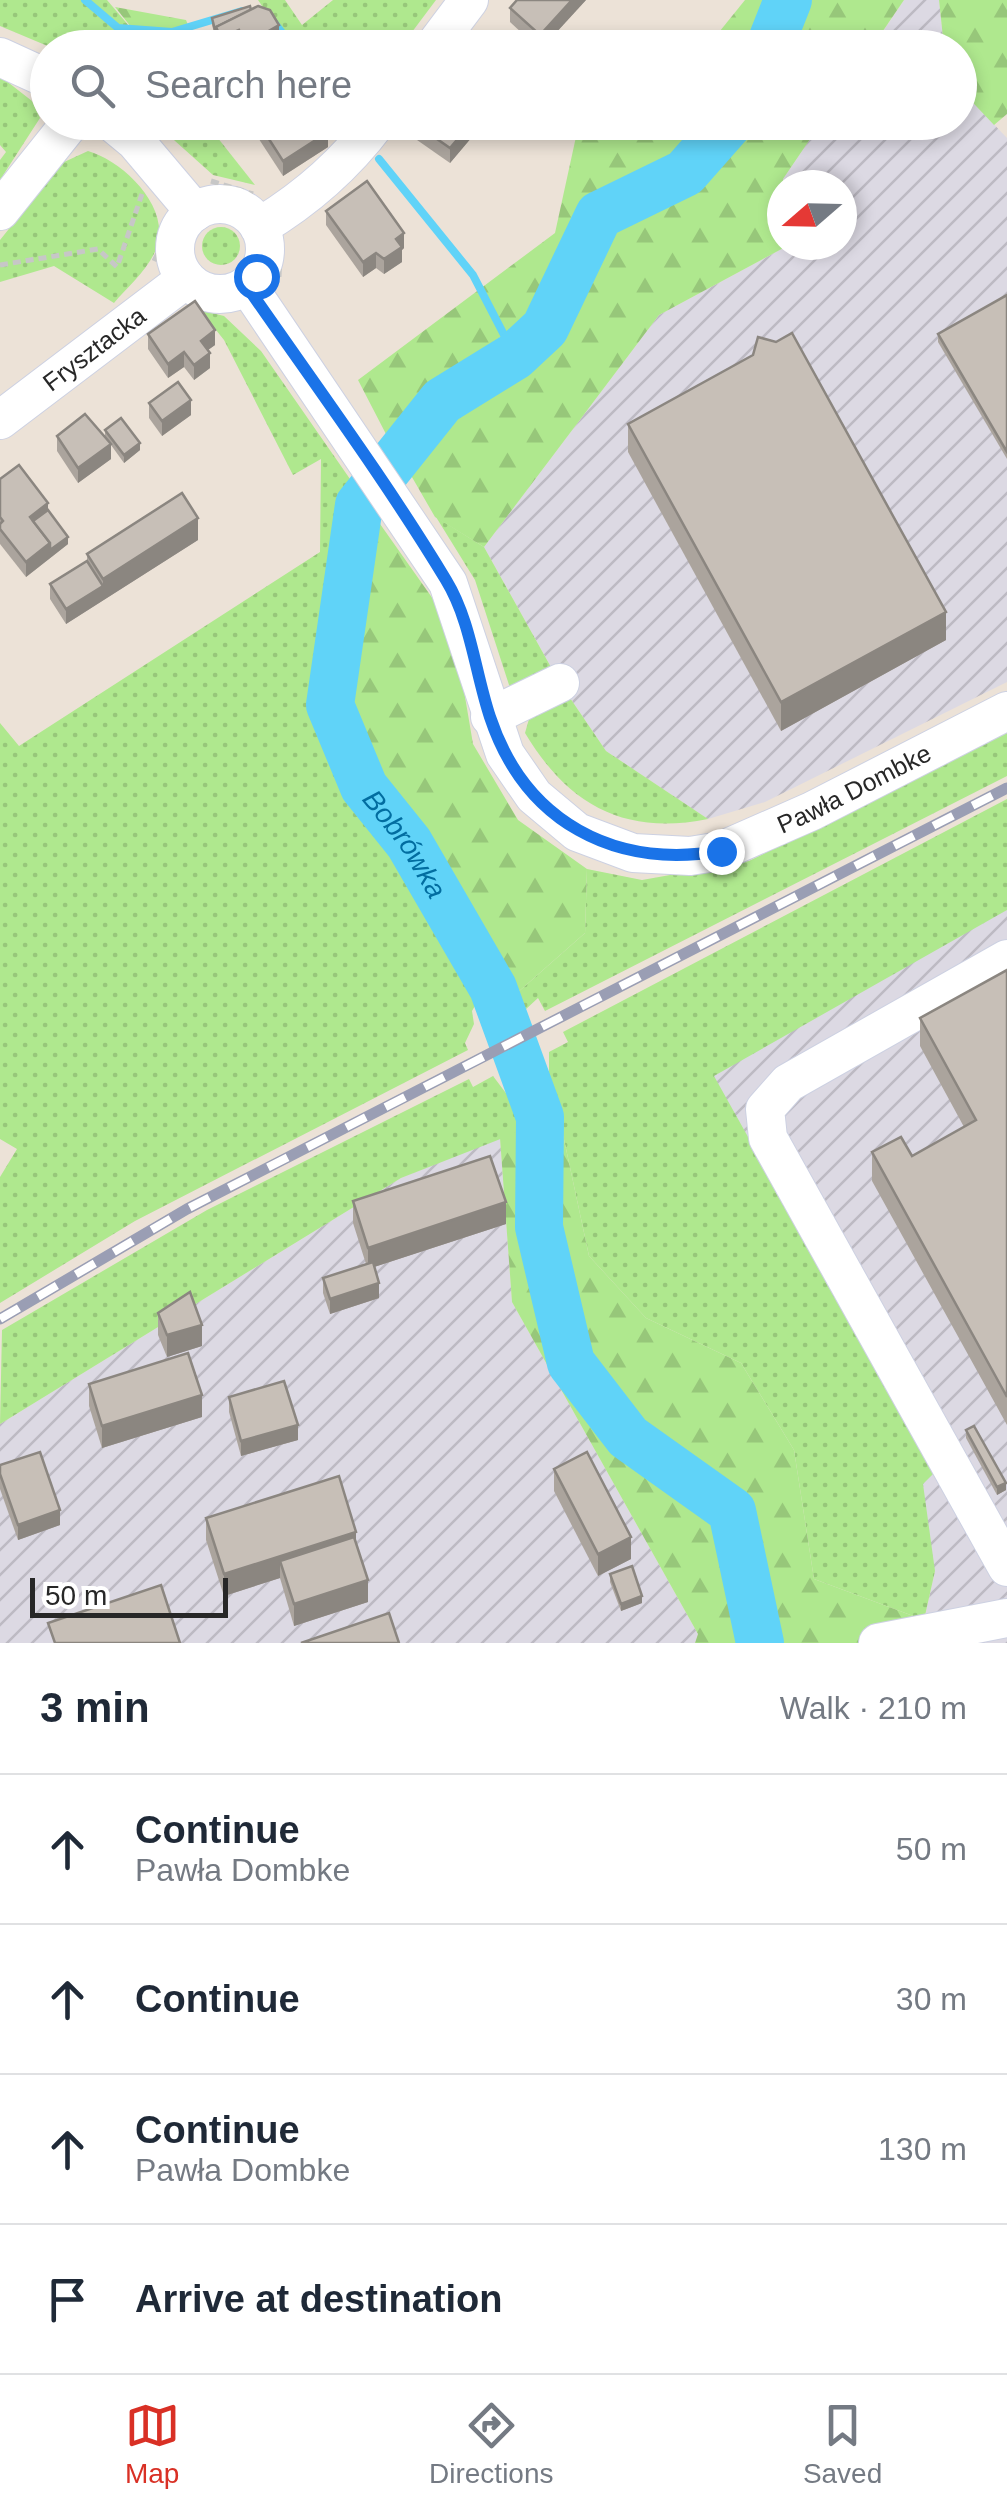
<!DOCTYPE html>
<meta charset="utf-8">
<style>
:root{--surface:#fff;--page:#f6f6f7;--text:#1f2937;--muted:#747a83;--line:#e0e1e3;--accent:#d93025}
body{margin:0;font-family:Helvetica,sans-serif;background:var(--page);color:var(--text)}
.compass{position:absolute;left:767px;top:170px;width:90px;height:90px;border-radius:50%;background:var(--surface);box-shadow:0 5px 15px #0003;rotate:250deg}
.scale{position:absolute;left:30px;bottom:25px;width:198px;box-sizing:border-box;padding-left:10px;border:5px solid #272727;border-top:0;font-size:28px;line-height:35px;white-space:nowrap;color:#272727;-webkit-text-stroke:8px #fff;paint-order:stroke}
.stop{position:absolute;width:30px;height:30px;margin:-22px;border:8px solid #1a73e8;border-radius:50%;background:#fff}
.stop.end{background:#1a73e8;border-color:#fff;box-shadow:0 2px 10px #0008}
.list{margin:0;padding:0;list-style:none}
h2{display:flex;justify-content:space-between;align-items:center;height:130px;margin:0;padding:0 40px;font-size:42px}
h2 small{font-size:32px;font-weight:400;color:var(--muted)}
.list li{display:grid;grid-template-columns:65px 1fr auto;gap:30px;align-items:center;box-sizing:border-box;height:150px;padding:0 40px;border-top:2px solid var(--line)}
.list b{display:block;font-size:38px;white-space:nowrap}
.list p{margin:0;font-size:32px;white-space:nowrap;color:var(--muted)}
.list em{font-size:32px;font-style:normal;color:var(--muted)}
.icon{flex:none;width:55px;height:55px;fill:none;stroke:currentColor;stroke-width:2;stroke-linecap:round;stroke-linejoin:round}
.map{position:relative;flex:none;width:1007px;height:1643px;overflow:hidden}
.search{position:absolute;background:var(--surface);box-shadow:0 5px 15px #0003;left:30px;right:30px;top:30px;height:110px;display:flex;align-items:center;gap:25px;box-sizing:border-box;padding:0 35px;border-radius:55px;color:var(--muted);font-size:38px}
.sheet{height:730px;background:var(--surface)}
nav{display:flex;justify-content:space-around;align-items:center;box-sizing:border-box;height:140px;border-top:2px solid var(--line);background:var(--surface);font-size:28px;color:var(--muted)}
nav a{display:grid;justify-items:center;gap:5px}
nav .on{color:var(--accent)}
.map>svg:first-child{display:block}
</style>
<div class="map">
<svg width="1007" height="1643" viewBox="0 0 1007 1643">
<defs>
<pattern id="industrial-furrows" width="10" height="10" patternUnits="userSpaceOnUse" patternTransform="scale(2.5)"><rect width="10" height="10" fill="#dcd9e3"/><path d="M-1 1l2-2M0 10L10 0M9 11l2-2" fill="none" stroke="#bdbac3"/></pattern>
<pattern id="grass-dots" width="8" height="8" patternUnits="userSpaceOnUse" patternTransform="scale(2.5)"><rect width="8" height="8" fill="#afe88e"/><path d="M2 2h.1M6 6h.1" fill="none" stroke="#97c77a" stroke-width="1.8" stroke-linecap="round"/></pattern>
<pattern id="forest-firs" width="22" height="20" patternUnits="userSpaceOnUse" patternTransform="scale(2.5)"><rect width="22" height="20" fill="#afe88e"/><path d="M5 1l3.5 6h-7zM16 11l3.5 6h-7z" fill="#97c77a"/></pattern>
</defs>
<rect width="100%" height="100%" fill="#ece2d7"/>
<!-- industrial -->
<g fill="url(#industrial-furrows)">
<polygon points="904,0 939,0 944,47 872,48"/>
<polygon points="960,89 1007,138 1007,682 765,802 708,819 606,751 560,683 484,547 659,315 789,245 842,245 842,185 785,185 783,179 821,123 960,122"/>
<polygon points="1007,864 1007,1643 919,1643 935,1571 568,1080"/>
<polygon points="500,1138 512,1302 698,1634 695,1643 0,1643 0,1424 401,1178"/>
</g>
<!-- grass -->
<g fill="url(#grass-dots)">
<polygon points="0,0 107,0 147,47 50,47 0,26"/>
<polygon points="258,0 285,0 302,25 333,0 436,0 400,48 290,47"/>
<polygon points="0,76 32,101 40,118 0,180 0,160 6,152 0,145"/>
<polygon points="155,123 206,123 255,185 213,175"/>
<path d="M 88,151 C 120,160 164,200 159,238 C 156,263 129,285 114,303 L 54,266 L 0,282 L 0,240 L 62,163 Z"/>
<circle cx="221" cy="246" r="19"/>
<polygon points="200,310 224,316 261,351 350,479 315,702 334,765 397,847 477,980 480,997 472,1011 474,1024 465,1043 468,1050 135,1221 0,1303 0,1177 17,1149 0,1139 0,723 19,746 320,552 321,459 293,475 224,340"/>
<polygon points="436,517 484,547 552,669 511,691 475,580"/>
<path d="M 568,695 L 606,751 L 708,819 C 625,836 568,805 525,733 L 529,719 Z"/>
<polygon points="1007,731 1007,776 545,1011 538,998 525,1010 517,993 585,933 587,869 642,880 749,861"/>
<polygon points="1007,799 1007,910 714,1076 935,1472 923,1484 935,1571 924,1620 814,1579 794,1450 741,1363 646,1318 589,1256 559,1116 401,1178 0,1424 2,1330 207,1210 469,1079 473,1087 493,1076 515,1105 549,1089 549,1052 568,1042 563,1032"/>
</g>
<!-- forest -->
<g fill="url(#forest-firs)">
<polygon points="745,0 775,0 756,47 707,47"/>
<polygon points="804,0 904,0 872,47 784,47"/>
<polygon points="939,0 1007,0 1007,114 994,125 960,89 960,48 944,47"/>
<polygon points="115,7 186,20 197,47 147,47"/>
<polygon points="579,123 711,123 672,170 594,193 587,229 537,312 442,377 387,436 358,380 555,233"/>
<polygon points="745,123 821,123 783,179 782,245 789,245 659,315 484,547 435,517 405,465 460,410 553,338 610,230 726,155"/>
<polygon points="373,514 433,599 461,673 473,744 518,820 587,869 585,933 517,993 493,942 415,828 353,722 353,646"/>
<polygon points="559,1116 589,1256 646,1318 741,1363 794,1450 814,1579 924,1620 919,1643 695,1643 698,1634 512,1302 500,1138"/>
</g>
<g fill="none" stroke-linecap="round" stroke-linejoin="round">
<!-- stream -->
<g stroke="#60d3f8" stroke-width="8">
<polyline points="85,0 118,28 172,32 242,11"/>
<polyline points="272,20 294,48"/>
<polyline points="379,159 473,275 515,356"/>
</g>
<!-- river -->
<g stroke="#60d3f8" stroke-width="48">
<polyline points="769,48 788,0"/>
<path id="s1" d="M 730,122 L 685,173 L 599,215 L 545,328 L 515,356 L 442,401 L 359,505 L 330,705 L 364,787 L 409,843 L 493,988 L 540,1117 L 539,1227 L 571,1363 L 628,1437 L 732,1511 L 760,1643"/>
</g>
<!-- minor casing -->
<g stroke="#cdd1e2" stroke-width="40">
<g id="minor">
<polyline points="433,48 469,0"/>
<polyline points="0,57 48,79"/>
<polyline points="112,122 135,141 195,212"/>
<circle cx="220" cy="249" r="45"/>
<polyline points="0,211 71,122"/>
<path d="M 259,227 C 306,199 344,166 377,122"/>
<path id="s2" d="M 247,285 L 448,583 L 505,754 L 534,796 L 577,832 L 633,853 L 690,856 L 721,851 L 812,811 L 1007,711"/>
<path id="s3" d="M 0,420 L 186,279"/>
<polyline points="490,717 560,683"/>
<polyline points="1007,959 788,1083 765,1109 768,1138 1007,1567"/>
<polyline points="878,1643 1007,1618"/>
</g>
</g>
<!-- path -->
<g stroke="#c7c7c7" stroke-width="5" stroke-dasharray="8 5" stroke-linecap="butt">
<polyline points="211,181 253,194"/>
<polyline points="154,261 162,245 163,224"/>
<polyline points="0,265 98,249 117,267 142,194"/>
<polyline points="279,277 280,253"/>
<polyline points="201,305 225,310"/>
</g>
<!-- minor -->
<use href="#minor" stroke="#fff" stroke-width="38"/>
<!-- rail casing -->
<g stroke="#9a9eb4" stroke-width="11">
<polyline id="rail" points="0,1319 187,1209 1007,788"/>
</g>
<!-- rail -->
<use href="#rail" stroke="#fff" stroke-width="8" stroke-dasharray="22" stroke-linecap="butt"/>
</g>
<!-- wall -->
<g fill="#aba49d">
<polygon points="517,0 586,0 542,48 538,48 510,22 510,8"/>
<polygon points="251,10 279,40 266,48 240,48 239,45 233,48 218,48 212,25 212,18"/>
<polygon points="253,122 321,122 328,147 283,176 253,130"/>
<polygon points="477,122 477,131 450,163 417,140 417,125"/>
<polygon points="326,211 404,248 402,250 402,262 384,274 376,268 363,277 326,225"/>
<polygon points="1007,295 1007,459 938,342 938,334"/>
<polygon points="148,334 215,345 208,350 210,368 194,380 184,367 168,378 148,349"/>
<polygon points="149,403 191,415 162,436 149,418"/>
<polygon points="628,424 946,640 781,731 628,452"/>
<polygon points="105,430 140,450 124,463 111,445 111,459 78,483 57,451 57,436 105,437"/>
<polygon points="0,479 48,510 68,544 26,577 0,544"/>
<polygon points="198,540 66,624 50,599 50,584 87,561 87,554"/>
<polygon points="1007,970 1007,1425 872,1181 872,1152 912,1156 964,1127 920,1046 920,1018"/>
<polygon points="353,1201 506,1224 374,1267 379,1298 330,1314 323,1293 323,1278 366,1264 353,1223"/>
<polygon points="158,1313 202,1346 167,1357 158,1335"/>
<polygon points="89,1384 202,1417 102,1448 89,1406"/>
<polygon points="229,1397 298,1440 241,1456 229,1412"/>
<polygon points="966,1430 1006,1490 997,1495 966,1438"/>
<polygon points="0,1465 60,1525 18,1540 0,1489"/>
<polygon points="554,1469 631,1559 598,1576 554,1491"/>
<polygon points="206,1518 356,1543 368,1602 294,1626 280,1578 224,1596 206,1540"/>
<polygon points="610,1574 642,1603 621,1611 610,1582"/>
</g>
<!-- shaded-wall -->
<g fill="#8b8680">
<polygon points="572,0 586,0 542,48 540,48 540,35"/>
<polygon points="279,25 279,40 266,48 246,48 246,44"/>
<polygon points="239,30 239,45 233,48 221,48 221,38"/>
<polygon points="472,122 477,122 477,131 450,163 450,148"/>
<polygon points="328,132 328,147 283,176 283,161"/>
<polygon points="404,233 404,248 402,250 402,262 384,274 384,259 396,239"/>
<polygon points="376,253 376,268 363,277 363,262"/>
<polygon points="215,330 215,345 201,355 201,341"/>
<polygon points="184,352 184,367 168,378 168,364"/>
<polygon points="210,353 210,368 194,380 194,365"/>
<polygon points="191,400 191,415 162,436 162,421"/>
<polygon points="140,443 140,450 124,463 124,455"/>
<polygon points="111,444 111,459 78,483 78,468"/>
<polygon points="48,503 48,518 33,529 30,517"/>
<polygon points="198,518 198,540 66,624 66,609 103,586 103,579"/>
<polygon points="68,537 68,544 26,577 26,562 50,543"/>
<polygon points="946,612 946,640 781,731 781,702"/>
<polygon points="506,1202 506,1224 368,1269 368,1248"/>
<polygon points="379,1283 379,1298 330,1314 330,1299"/>
<polygon points="202,1325 202,1346 167,1357 167,1335"/>
<polygon points="202,1395 202,1417 102,1448 102,1426"/>
<polygon points="298,1425 298,1440 241,1456 241,1441"/>
<polygon points="1006,1483 1006,1490 997,1495 997,1487"/>
<polygon points="60,1510 60,1525 18,1540 18,1525"/>
<polygon points="356,1532 356,1554 280,1561 280,1578 224,1596 224,1574"/>
<polygon points="631,1537 631,1559 598,1576 598,1554"/>
<polygon points="368,1580 368,1602 294,1626 294,1604"/>
<polygon points="642,1596 642,1603 621,1611 621,1604"/>
</g>
<!-- building -->
<g fill="#c7bfb7" stroke="#8b8680" stroke-width="2.5">
<polygon points="517,0 572,0 540,35 510,8"/>
<polygon points="250,6 251,10 216,27 216,34 212,18"/>
<polygon points="258,6 270,10 279,25 246,44 239,30 221,38 216,27"/>
<polygon points="258,122 321,122 328,132 283,161"/>
<polygon points="420,122 472,122 450,148 417,125"/>
<polygon points="367,181 404,233 396,239 402,247 384,259 376,253 363,262 326,211"/>
<polygon points="1007,295 1007,452 938,334"/>
<polygon points="195,301 215,330 201,341 210,353 194,365 184,352 168,364 148,334"/>
<polygon points="792,333 946,612 781,702 628,424 753,355 758,337 776,342"/>
<polygon points="178,382 191,400 162,421 149,403"/>
<polygon points="85,414 111,444 78,468 57,436"/>
<polygon points="121,418 140,443 124,455 105,430"/>
<polygon points="19,465 48,503 30,517 50,543 26,562 0,529 0,524 3,521 0,517 0,479"/>
<polygon points="182,493 198,518 103,579 87,554"/>
<polygon points="48,510 68,537 50,550 50,543 33,521"/>
<polygon points="87,561 103,586 66,609 50,584"/>
<polygon points="1007,970 1007,1397 872,1152 901,1137 912,1156 976,1120 920,1018"/>
<polygon points="490,1156 506,1202 368,1248 353,1201"/>
<polygon points="373,1262 379,1283 330,1299 323,1278"/>
<polygon points="190,1292 202,1325 167,1335 158,1313"/>
<polygon points="188,1353 202,1395 102,1426 89,1384"/>
<polygon points="284,1381 298,1425 241,1441 229,1397"/>
<polygon points="974,1426 1006,1483 997,1487 966,1430"/>
<polygon points="40,1452 60,1510 18,1525 0,1474 0,1465"/>
<polygon points="587,1452 631,1537 598,1554 554,1469"/>
<polygon points="339,1476 356,1532 224,1574 206,1518"/>
<polygon points="354,1537 368,1580 294,1604 280,1561"/>
<polygon points="632,1566 642,1596 621,1604 610,1574"/>
<polygon points="161,1585 180,1643 55,1643 48,1623"/>
<polygon points="389,1613 399,1643 301,1643"/>
</g>
<g fill="none" stroke-linecap="round" stroke-linejoin="round">
<!-- route -->
<path stroke="#1a73e8" stroke-width="12" d="M 256,276 L 246,285 C 313,382 385,479 446,580 C 471,621 475,672 490,717 C 525,822 614,869 721,851"/>
</g>
<g text-anchor="middle" dominant-baseline="central" stroke-width="9" stroke-linejoin="round" paint-order="stroke">
<!-- street labels -->
<g font-size="25" fill="#272727" stroke="#fff">
<text stroke="none"><textPath href="#s3" startOffset="118">Frysztacka</textPath></text>
<text stroke="none"><textPath href="#s2" startOffset="942">Pawła Dombke</textPath></text>
</g>
<!-- water labels -->
<g font-size="28" font-style="italic" fill="#026da0" stroke="#fff">
<text stroke="none"><textPath href="#s1" startOffset="910">Bobrówka</textPath></text>
</g>
</g>
</svg>
<svg class="compass" viewBox="-18 -18 36 36"><path d="M0-13l5 13h-10z" fill="#e53935"/><path d="M0 13l5-13h-10z" fill="#747a83"/></svg>
<div class="scale">50 m</div>
<div class="stop" style="left:256px;top:276px"></div>
<div class="stop end" style="left:721px;top:851px"></div>
<div class="search"><svg class="icon" aria-label="search" viewBox="0 0 24 24"><circle cx="10" cy="10" r="6"/><path d="M15 15l6 6"/></svg>Search here</div>
</div>
<section class="sheet">
<h2>3 min<small>Walk · 210 m</small></h2>
<ul class="list">
<li><svg class="icon" aria-label="ahead" viewBox="0 0 24 24"><path d="M12 20V5M6 11l6-6 6 6"/></svg><div><b>Continue</b><p>Pawła Dombke</p></div><em>50 m</em></li>
<li><svg class="icon" aria-label="ahead" viewBox="0 0 24 24"><path d="M12 20V5M6 11l6-6 6 6"/></svg><div><b>Continue</b></div><em>30 m</em></li>
<li><svg class="icon" aria-label="ahead" viewBox="0 0 24 24"><path d="M12 20V5M6 11l6-6 6 6"/></svg><div><b>Continue</b><p>Pawła Dombke</p></div><em>130 m</em></li>
<li><svg class="icon" aria-label="arrive" viewBox="0 0 24 24"><path d="M6 21V4h12l-3 4 3 4H6"/></svg><div><b>Arrive at destination</b></div></li>
</ul>
</section>
<nav>
<a class="on"><svg class="icon" aria-label="map" viewBox="0 0 24 24"><path d="M3 6l6-2 6 2 6-2v14l-6 2-6-2-6 2zM9 4v14M15 6v14"/></svg>Map</a>
<a><svg class="icon" aria-label="directions" viewBox="0 0 24 24"><path d="M12 3l9 9-9 9-9-9zM9 14v-3h6M13 9l2 2-2 2"/></svg>Directions</a>
<a><svg class="icon" aria-label="saved" viewBox="0 0 24 24"><path d="M7 4h10v16l-5-4-5 4z"/></svg>Saved</a>
</nav>
